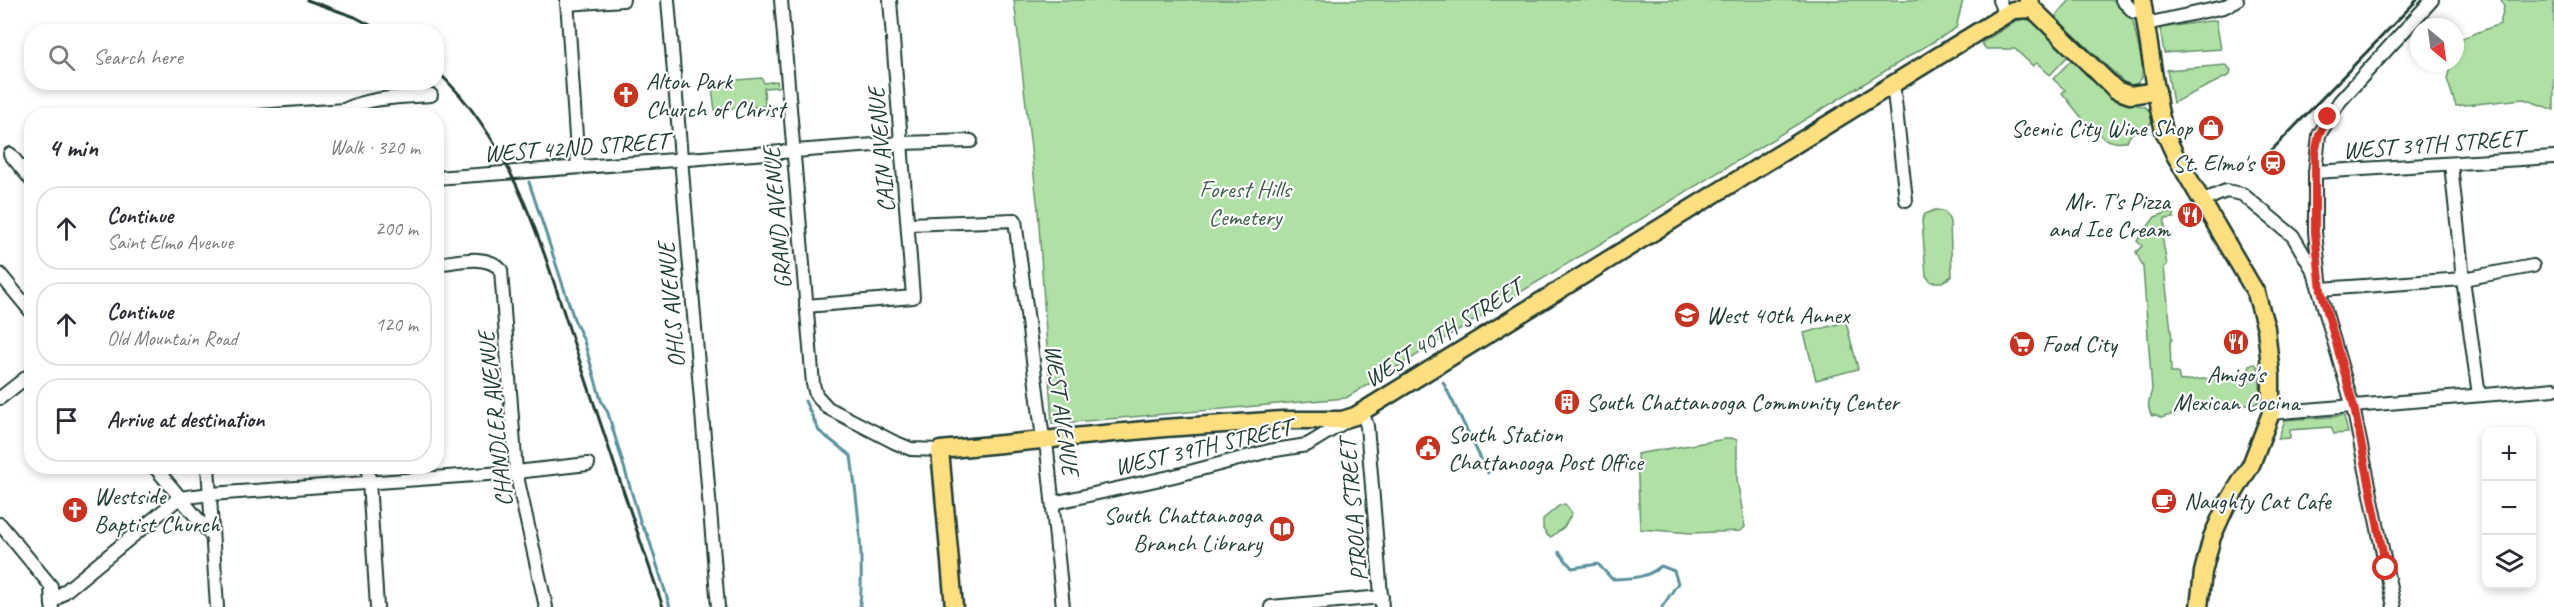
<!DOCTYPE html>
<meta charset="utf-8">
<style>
:root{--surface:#fff;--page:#f2f2f3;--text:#2b2b33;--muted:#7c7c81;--line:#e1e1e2}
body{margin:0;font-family:Caveat,sans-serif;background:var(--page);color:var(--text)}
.controls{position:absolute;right:18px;bottom:18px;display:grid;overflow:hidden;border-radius:12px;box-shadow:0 3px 9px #0003}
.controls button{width:54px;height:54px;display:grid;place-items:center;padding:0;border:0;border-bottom:2px solid var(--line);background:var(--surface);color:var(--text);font:30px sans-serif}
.compass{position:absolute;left:2410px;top:18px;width:54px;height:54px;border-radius:50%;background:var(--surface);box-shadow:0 3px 9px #0003;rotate:151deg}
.stop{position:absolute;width:18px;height:18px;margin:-14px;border:4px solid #d93025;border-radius:50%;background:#fff}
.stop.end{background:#d93025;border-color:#fff;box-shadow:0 2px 6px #0008}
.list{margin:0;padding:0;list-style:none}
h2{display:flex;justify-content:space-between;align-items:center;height:78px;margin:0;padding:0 24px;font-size:26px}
h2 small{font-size:20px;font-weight:400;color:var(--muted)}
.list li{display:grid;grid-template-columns:39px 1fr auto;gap:18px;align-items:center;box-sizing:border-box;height:84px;margin:0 12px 12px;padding:0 12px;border:2px solid var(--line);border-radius:24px}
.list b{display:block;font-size:22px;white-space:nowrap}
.list p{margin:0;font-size:20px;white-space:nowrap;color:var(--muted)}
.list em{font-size:20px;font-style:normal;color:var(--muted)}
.icon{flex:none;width:33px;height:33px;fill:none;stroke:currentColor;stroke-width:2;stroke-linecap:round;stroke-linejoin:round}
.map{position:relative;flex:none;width:2554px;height:607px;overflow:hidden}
.search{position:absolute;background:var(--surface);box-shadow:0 3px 9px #0003;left:24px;top:24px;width:420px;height:66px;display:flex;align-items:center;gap:15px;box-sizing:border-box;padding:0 21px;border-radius:24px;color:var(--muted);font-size:22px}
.panel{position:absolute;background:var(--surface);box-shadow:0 3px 9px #0003;left:24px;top:108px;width:420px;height:366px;border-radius:24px}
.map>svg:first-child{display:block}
</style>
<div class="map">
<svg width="2554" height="607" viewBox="0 0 2554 607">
<rect width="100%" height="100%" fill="#fff"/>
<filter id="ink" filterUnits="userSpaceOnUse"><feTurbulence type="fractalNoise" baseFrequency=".0167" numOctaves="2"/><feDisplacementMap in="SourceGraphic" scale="12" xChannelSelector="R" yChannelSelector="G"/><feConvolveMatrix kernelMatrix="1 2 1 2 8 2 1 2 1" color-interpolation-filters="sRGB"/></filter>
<g filter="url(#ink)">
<!-- green -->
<g fill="#aee1a3" stroke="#668f6c" stroke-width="1.5">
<polygon points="1014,0 1963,0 1956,28 1346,398 1052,424 1038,210"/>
<polygon points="2070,0 2116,0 2132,17 2142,63 2142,78 2135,86 2126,84 2055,17"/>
<polygon points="2501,0 2554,0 2554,110 2524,99 2456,106 2447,79 2451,63 2455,63 2457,40 2500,24 2504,7"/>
<polygon points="2025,19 2034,22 2070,54 2050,75 2037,63 2033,66 2015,49 1986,49 1981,43 2016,21"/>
<polygon points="2216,20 2221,49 2164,53 2160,28"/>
<path d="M 2073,58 C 2085,68 2113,96 2125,101 C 2138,108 2148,101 2153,120 L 2148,127 L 2132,133 L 2127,141 C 2101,151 2076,109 2062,93 L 2065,90 L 2053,79 Z"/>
<polygon points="2226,65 2231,70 2230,75 2173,103 2167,70"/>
<polygon points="762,78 764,83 777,81 778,87 764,88 765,106 715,110 711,82"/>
<path d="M 1935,210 C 1945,210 1947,213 1950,222 L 1952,276 L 1942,282 L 1931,282 L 1926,276 L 1922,220 L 1925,214 Z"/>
<path d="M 2166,213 L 2174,213 L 2174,218 L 2165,219 L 2165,235 L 2162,236 L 2167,265 L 2164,267 L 2172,340 L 2170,341 L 2171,373 L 2178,373 L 2180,381 L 2249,375 L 2249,365 L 2255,364 L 2259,368 L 2261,401 L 2255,404 L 2191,409 L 2161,418 L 2154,415 L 2152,416 C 2146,407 2149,400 2152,390 L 2143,267 L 2136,252 L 2142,246 L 2137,241 L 2155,217 Z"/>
<polygon points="1846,322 1858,369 1816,380 1804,333"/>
<polygon points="2344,416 2348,433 2334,434 2331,427 2290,430 2290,438 2278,439 2285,420"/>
<polygon points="1731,438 1737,440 1737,479 1745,527 1741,531 1691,533 1640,529 1637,454"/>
<polygon points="1565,504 1572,513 1564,527 1551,537 1548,536 1543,529 1543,519 1560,505"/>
</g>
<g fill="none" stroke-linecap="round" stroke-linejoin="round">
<!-- stream -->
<g stroke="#5a929d" stroke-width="3">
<polyline points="529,182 574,319 584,341 601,400 608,413 641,524 648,536 670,607"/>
<polyline points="1443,382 1488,473"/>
<path d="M 805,401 L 819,431 L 851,456 C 858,507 864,555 860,607"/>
<path d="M 1559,552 L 1572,568 L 1598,564 L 1612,579 C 1631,578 1646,579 1661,566 L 1674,571 L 1678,583 L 1662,607"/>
</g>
<!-- minor casing -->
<g stroke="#1f3d34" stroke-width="16">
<g id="minor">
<polyline points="567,0 578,167"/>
<polyline points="668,0 718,607"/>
<polyline points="781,0 813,384 816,395 828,408 894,442 911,449 940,450"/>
<polyline points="1999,0 2005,15"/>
<polyline points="2122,0 2134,12 2144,11"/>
<polyline points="2432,0 2340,101 2319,135 2315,172 2315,232 2321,289 2463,279 2533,266"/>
<polyline points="567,4 623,0"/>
<polyline points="2146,24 2224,7 2237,0"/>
<polyline points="1893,83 1906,200"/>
<polyline points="259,116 344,110"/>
<path d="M 344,116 L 344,110 C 371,97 401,97 431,95"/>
<polyline points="10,154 32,181"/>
<polyline points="2451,164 2463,279 2479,395"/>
<polyline points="2315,172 2554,157"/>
<polyline points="436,178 901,143 971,141"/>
<polyline points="2202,201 2226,191 2242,194 2293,236 2314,272 2353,407 2394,607"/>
<polyline points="908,224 1015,220 1042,431 1047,450 1063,607"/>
<path d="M 436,264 C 457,262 487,253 501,270 L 516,472 L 546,607"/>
<polyline points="0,274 32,313"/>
<polyline points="806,306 913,297 890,0"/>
<polyline points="0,398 32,373"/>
<polyline points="1362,411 1367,426 1382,607"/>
<polyline points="2271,413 2554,389"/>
<polyline points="154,466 211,535"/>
<polyline points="208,466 217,607"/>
<polyline points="368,466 377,607"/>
<polyline points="1053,503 1174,476 1269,451 1307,445 1348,420"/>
<polyline points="0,524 51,586 52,606"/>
<polyline points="52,602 179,498 211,494 516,472 588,464"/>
<polyline points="1271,607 1382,597"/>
</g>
</g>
<!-- major casing -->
<g stroke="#1f3d34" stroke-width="21">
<g id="major">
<polyline points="2028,0 2033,9 2116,90 2130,95 2157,91"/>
<polyline points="2142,0 2159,109 2164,131 2175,155 2256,293 2266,328 2271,375 2271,413 2251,465 2226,506 2212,537 2203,572 2199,607"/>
<polyline points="954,607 940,450 1165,428 1282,420 1342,420 1355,416 2013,10 2033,9"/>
</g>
</g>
<!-- minor -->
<use href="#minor" stroke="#fff" stroke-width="12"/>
<!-- major -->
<use href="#major" stroke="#fedf80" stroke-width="16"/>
<!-- rail -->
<g stroke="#1f3d34" stroke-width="3">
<polyline points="307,0 355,17 383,32"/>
<path d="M 436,70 C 519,148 546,261 581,365 C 608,446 635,526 663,607"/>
<polyline points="2268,154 2417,0"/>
</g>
</g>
</g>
<g fill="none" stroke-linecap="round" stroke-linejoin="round" filter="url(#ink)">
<!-- route -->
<polyline stroke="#d93025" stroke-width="8" points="2328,117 2319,135 2315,153 2315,232 2321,290 2354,407 2386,568"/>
</g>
<!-- icons -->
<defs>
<g id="church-disc" transform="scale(1.35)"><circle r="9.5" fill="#c8321e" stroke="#fff"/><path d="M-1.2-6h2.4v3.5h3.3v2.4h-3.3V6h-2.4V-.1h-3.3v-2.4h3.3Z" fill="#fff"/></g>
<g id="shop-disc" transform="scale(1.35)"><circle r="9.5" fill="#c8321e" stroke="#fff"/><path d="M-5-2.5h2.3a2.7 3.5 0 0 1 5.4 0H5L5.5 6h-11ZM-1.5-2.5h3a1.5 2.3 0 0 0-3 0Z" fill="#fff"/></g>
<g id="station-disc" transform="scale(1.35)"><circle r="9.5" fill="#c8321e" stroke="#fff"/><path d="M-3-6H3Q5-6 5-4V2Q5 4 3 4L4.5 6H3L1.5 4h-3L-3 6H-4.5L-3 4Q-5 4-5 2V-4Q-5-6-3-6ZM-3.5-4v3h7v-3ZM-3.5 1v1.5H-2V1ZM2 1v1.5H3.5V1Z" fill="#fff"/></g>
<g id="restaurant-disc" transform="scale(1.35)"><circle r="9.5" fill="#c8321e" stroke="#fff"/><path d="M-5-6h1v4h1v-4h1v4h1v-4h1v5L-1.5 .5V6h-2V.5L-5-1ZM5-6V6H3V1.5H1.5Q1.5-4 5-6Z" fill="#fff"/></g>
<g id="school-disc" transform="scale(1.35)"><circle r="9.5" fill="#c8321e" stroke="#fff"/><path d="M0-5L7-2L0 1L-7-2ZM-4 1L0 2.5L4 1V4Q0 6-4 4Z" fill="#fff"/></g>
<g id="supermarket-disc" transform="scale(1.35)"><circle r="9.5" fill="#c8321e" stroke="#fff"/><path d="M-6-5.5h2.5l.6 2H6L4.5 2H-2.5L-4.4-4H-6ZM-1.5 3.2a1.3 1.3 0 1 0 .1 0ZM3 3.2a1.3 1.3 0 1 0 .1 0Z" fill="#fff"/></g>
<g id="building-disc" transform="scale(1.35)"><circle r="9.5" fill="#c8321e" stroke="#fff"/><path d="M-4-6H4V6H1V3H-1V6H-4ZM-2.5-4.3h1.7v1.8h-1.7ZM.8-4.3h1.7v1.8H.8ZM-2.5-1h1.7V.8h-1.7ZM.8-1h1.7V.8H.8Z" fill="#fff"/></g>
<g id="civic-disc" transform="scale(1.35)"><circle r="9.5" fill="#c8321e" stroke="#fff"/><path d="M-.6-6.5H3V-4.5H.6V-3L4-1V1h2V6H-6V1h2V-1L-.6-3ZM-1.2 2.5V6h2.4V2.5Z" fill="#fff"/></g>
<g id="cafe-disc" transform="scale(1.35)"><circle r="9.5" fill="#c8321e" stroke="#fff"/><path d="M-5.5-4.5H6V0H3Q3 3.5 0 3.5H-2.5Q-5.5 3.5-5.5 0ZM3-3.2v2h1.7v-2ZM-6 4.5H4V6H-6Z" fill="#fff"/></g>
<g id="library-disc" transform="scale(1.35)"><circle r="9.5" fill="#c8321e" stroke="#fff"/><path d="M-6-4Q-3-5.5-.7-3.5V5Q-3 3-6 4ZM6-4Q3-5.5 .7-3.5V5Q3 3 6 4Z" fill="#fff"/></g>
</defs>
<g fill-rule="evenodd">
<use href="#church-disc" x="626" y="95"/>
<use href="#shop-disc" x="2211" y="128"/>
<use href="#station-disc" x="2273" y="163"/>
<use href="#restaurant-disc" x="2190" y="215"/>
<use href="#school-disc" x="1687" y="315"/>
<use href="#restaurant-disc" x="2236" y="342"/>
<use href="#supermarket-disc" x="2022" y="344"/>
<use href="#building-disc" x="1567" y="402"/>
<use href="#civic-disc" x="1428" y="448"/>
<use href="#cafe-disc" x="2164" y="501"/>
<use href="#church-disc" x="75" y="510"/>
<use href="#library-disc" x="1282" y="529"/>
</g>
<g text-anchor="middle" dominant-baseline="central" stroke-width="4.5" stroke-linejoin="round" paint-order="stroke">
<!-- poi labels -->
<g font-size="24" fill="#1f3d34" stroke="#fff" text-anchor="start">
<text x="646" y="81">Alton Park<tspan x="646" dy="28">Church of Christ</tspan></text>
<text x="2192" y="128" text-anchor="end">Scenic City Wine Shop</text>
<text x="2254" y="163" text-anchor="end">St. Elmo's</text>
<text x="2170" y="201" text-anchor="end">Mr. T's Pizza<tspan x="2170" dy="28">and Ice Cream</tspan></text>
<text x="1706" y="315">West 40th Annex</text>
<text x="2042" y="344">Food City</text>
<text x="2236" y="374" text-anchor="middle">Amigo's<tspan x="2236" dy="28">Mexican Cocina</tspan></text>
<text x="1586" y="402">South Chattanooga Community Center</text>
<text x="1448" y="434">South Station<tspan x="1448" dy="28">Chattanooga Post Office</tspan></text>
<text x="94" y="496">Westside<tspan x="94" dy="28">Baptist Church</tspan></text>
<text x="2184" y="501">Naughty Cat Cafe</text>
<text x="1262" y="515" text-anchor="end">South Chattanooga<tspan x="1262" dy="28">Branch Library</tspan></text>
</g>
<!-- street labels -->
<g font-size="24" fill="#1f3d34" stroke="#fff">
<text transform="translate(2433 144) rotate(-4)">WEST 39TH STREET</text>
<text transform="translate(576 147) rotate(-4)">WEST 42ND STREET</text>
<text transform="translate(881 150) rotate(-95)">CAIN AVENUE</text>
<text transform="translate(777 218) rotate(-95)">GRAND AVENUE</text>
<text transform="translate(671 305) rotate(-95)">OHLS AVENUE</text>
<text transform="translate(1443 333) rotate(-32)">WEST 40TH STREET</text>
<text transform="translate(1062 410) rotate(82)">WEST AVENUE</text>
<text transform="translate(495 419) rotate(-96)">CHANDLER AVENUE</text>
<text transform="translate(1203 447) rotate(-13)">WEST 39TH STREET</text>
<text transform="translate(1353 510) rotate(-95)">PIROLA STREET</text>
</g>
<!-- park labels -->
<g font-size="24" fill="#3c5e4a" stroke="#fff">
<text x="1245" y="189">Forest Hills<tspan x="1245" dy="28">Cemetery</tspan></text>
</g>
</g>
</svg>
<div class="controls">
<button>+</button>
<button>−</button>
<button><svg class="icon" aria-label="layers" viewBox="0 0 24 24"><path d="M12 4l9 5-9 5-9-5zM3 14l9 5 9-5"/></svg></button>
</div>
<svg class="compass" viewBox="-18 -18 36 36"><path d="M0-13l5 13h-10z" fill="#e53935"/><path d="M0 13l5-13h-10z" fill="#7c7c81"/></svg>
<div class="stop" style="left:2386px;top:568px"></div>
<div class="stop end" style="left:2328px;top:117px"></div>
<div class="search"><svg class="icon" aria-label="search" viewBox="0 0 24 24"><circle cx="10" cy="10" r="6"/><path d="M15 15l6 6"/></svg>Search here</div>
<section class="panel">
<h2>4 min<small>Walk · 320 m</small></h2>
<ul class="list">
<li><svg class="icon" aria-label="ahead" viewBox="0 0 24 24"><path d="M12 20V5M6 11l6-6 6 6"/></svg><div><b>Continue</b><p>Saint Elmo Avenue</p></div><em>200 m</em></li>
<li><svg class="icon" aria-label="ahead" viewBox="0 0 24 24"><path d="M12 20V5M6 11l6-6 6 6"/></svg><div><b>Continue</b><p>Old Mountain Road</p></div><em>120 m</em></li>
<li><svg class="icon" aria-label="arrive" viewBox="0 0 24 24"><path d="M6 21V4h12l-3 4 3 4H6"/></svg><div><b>Arrive at destination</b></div></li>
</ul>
</section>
</div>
